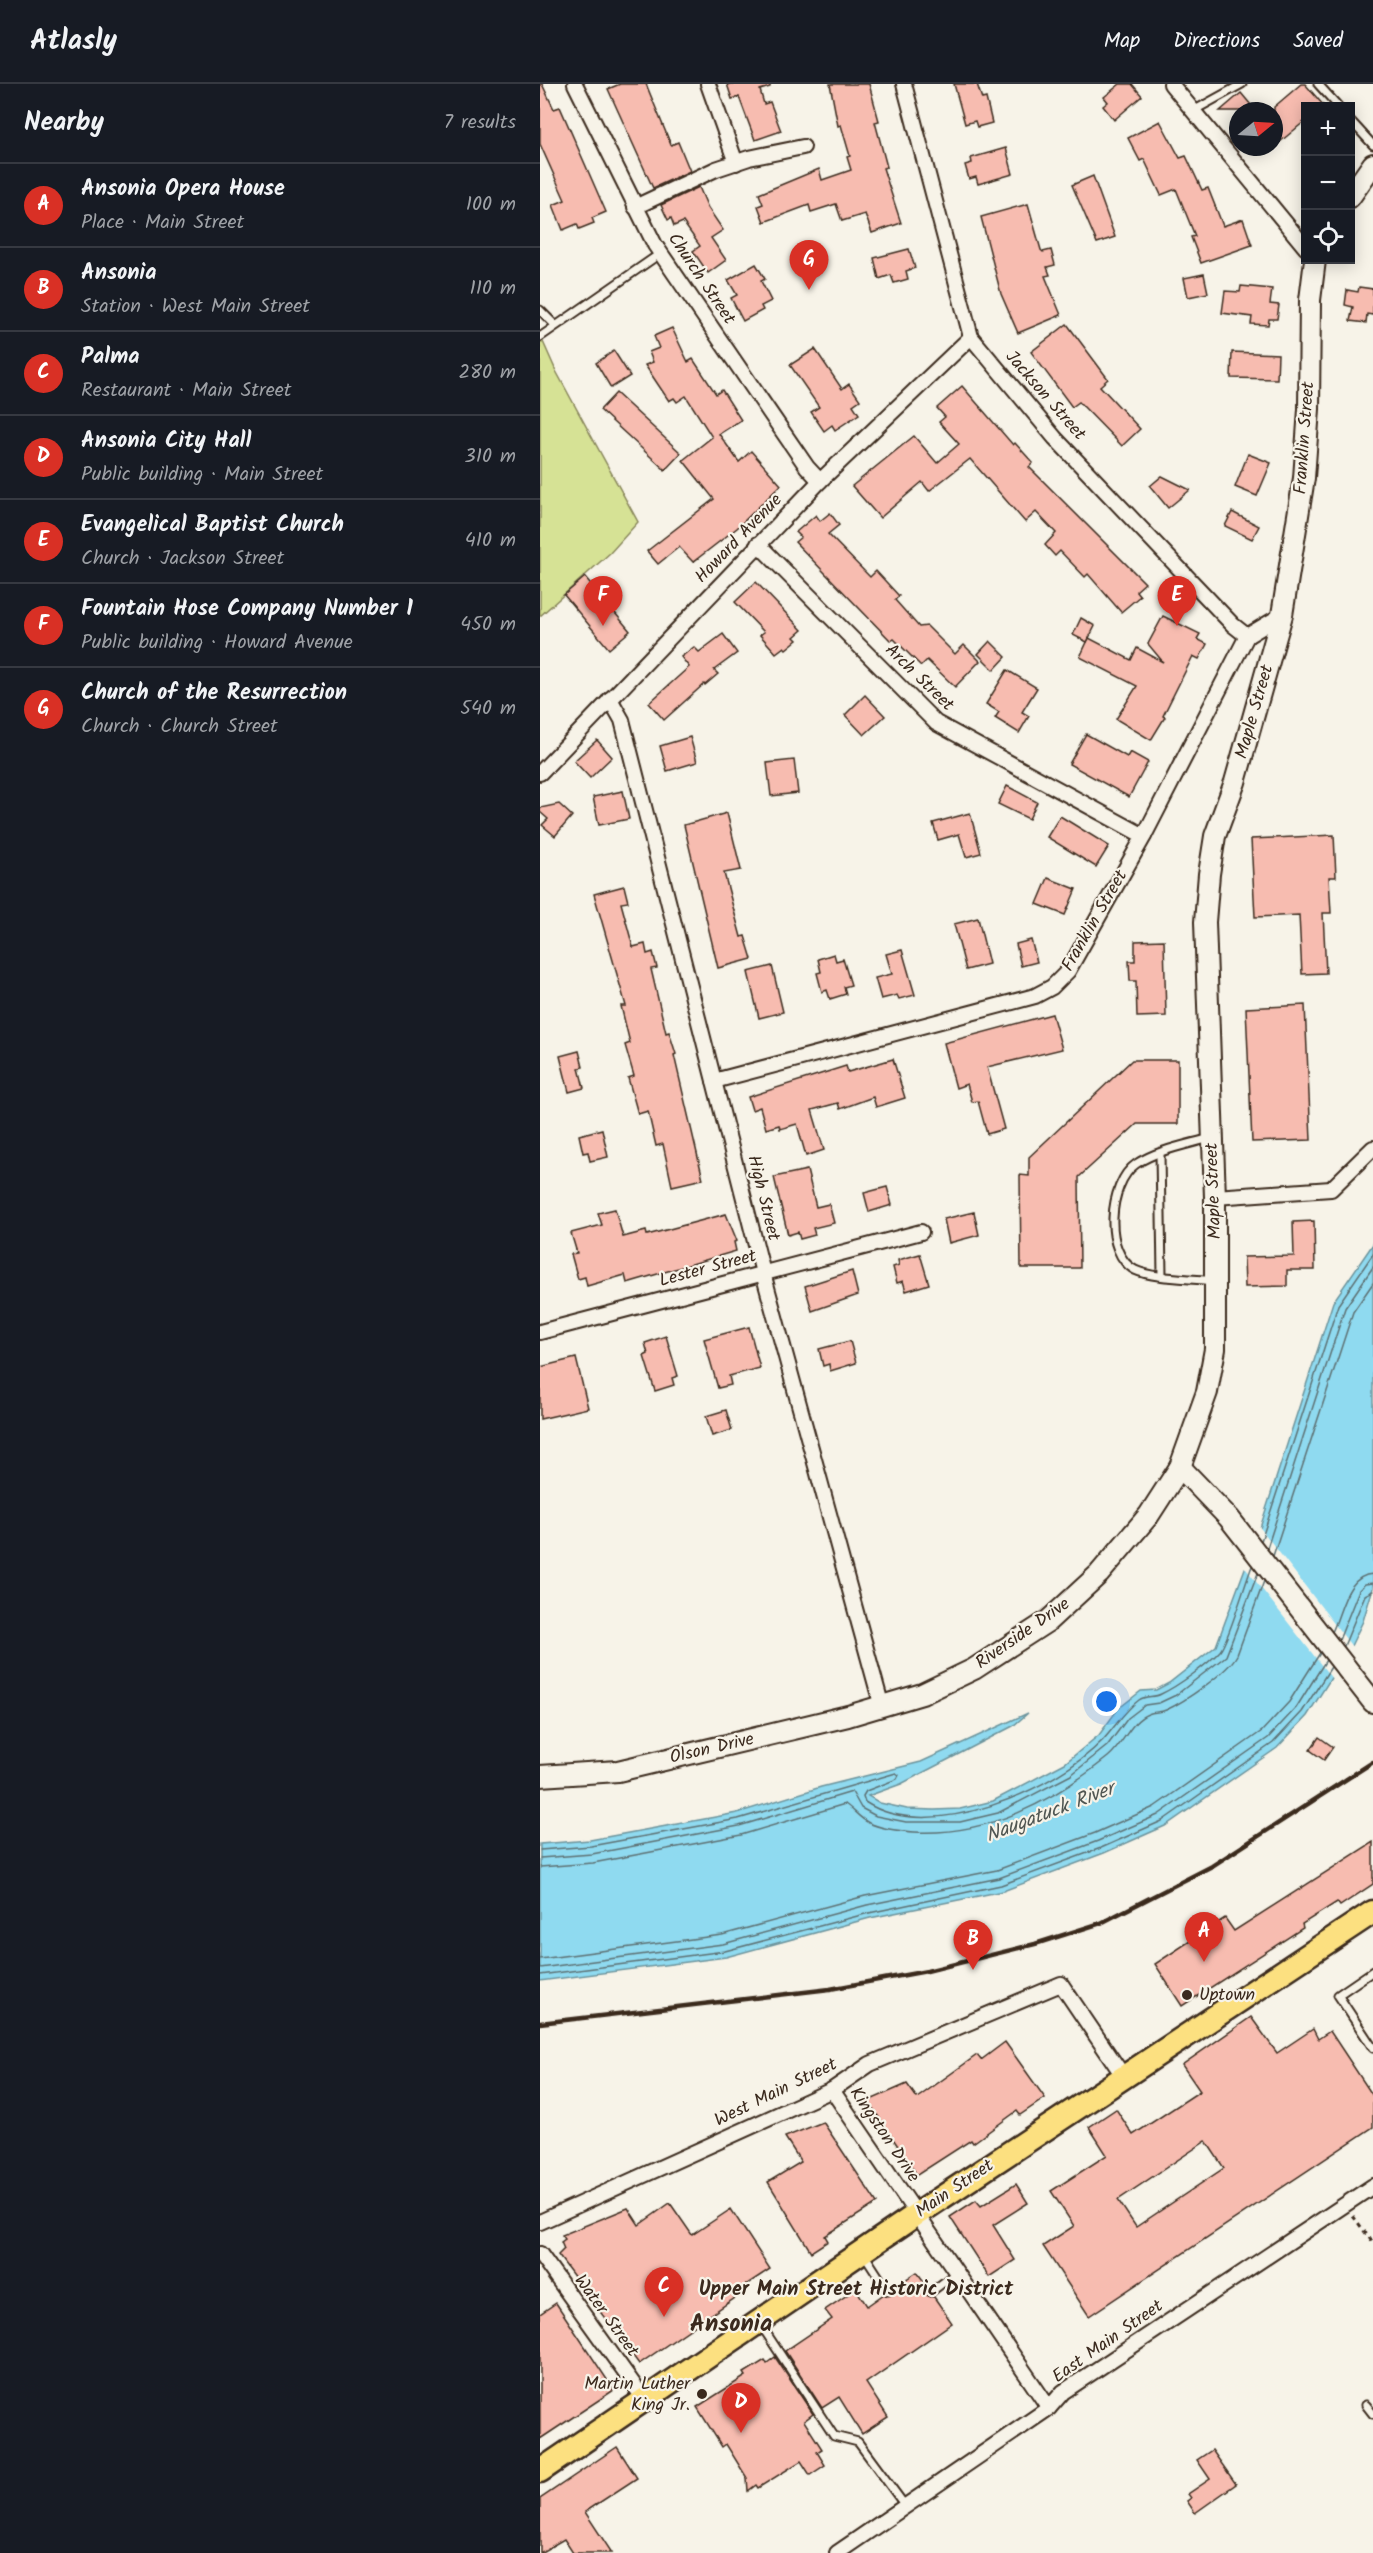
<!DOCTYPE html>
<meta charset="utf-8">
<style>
:root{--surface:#171b24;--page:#242831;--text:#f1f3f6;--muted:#9ea1a6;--line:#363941;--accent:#d93025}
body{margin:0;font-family:Kalam,sans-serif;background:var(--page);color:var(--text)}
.controls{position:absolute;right:18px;top:18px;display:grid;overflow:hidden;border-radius:0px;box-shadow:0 3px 15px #0003}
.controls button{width:54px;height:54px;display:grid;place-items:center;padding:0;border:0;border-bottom:2px solid var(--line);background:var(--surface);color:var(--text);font:30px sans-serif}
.compass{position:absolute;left:689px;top:18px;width:54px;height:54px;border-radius:50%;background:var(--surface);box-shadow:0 3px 15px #0003;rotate:72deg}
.you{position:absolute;left:567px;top:1618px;width:21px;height:21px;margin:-15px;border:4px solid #fff;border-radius:50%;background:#1a73e8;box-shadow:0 0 0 9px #1a73e833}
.badge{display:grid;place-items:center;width:39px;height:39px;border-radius:50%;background:var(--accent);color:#fff;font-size:20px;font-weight:700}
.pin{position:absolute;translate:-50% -50px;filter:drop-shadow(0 2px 3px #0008)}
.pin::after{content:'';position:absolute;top:32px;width:21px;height:18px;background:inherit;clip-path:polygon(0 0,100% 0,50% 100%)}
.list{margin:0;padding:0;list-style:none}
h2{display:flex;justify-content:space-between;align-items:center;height:78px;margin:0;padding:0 24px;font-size:26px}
h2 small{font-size:20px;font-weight:400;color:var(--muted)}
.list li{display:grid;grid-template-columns:39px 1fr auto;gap:18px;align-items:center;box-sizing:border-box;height:84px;padding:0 24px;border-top:2px solid var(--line)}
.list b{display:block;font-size:22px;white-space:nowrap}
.list p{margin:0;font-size:20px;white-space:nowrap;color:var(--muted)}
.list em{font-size:20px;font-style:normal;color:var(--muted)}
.icon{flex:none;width:33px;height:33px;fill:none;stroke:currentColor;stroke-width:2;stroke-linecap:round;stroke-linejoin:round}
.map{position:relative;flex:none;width:833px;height:2469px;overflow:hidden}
header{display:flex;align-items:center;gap:36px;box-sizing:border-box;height:84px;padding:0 30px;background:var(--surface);border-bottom:2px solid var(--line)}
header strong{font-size:28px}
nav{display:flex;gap:33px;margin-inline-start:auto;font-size:21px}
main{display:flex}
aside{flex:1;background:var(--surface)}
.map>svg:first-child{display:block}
</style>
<header>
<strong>Atlasly</strong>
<nav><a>Map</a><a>Directions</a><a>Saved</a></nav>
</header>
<main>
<aside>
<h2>Nearby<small>7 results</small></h2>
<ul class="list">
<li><span class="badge">A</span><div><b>Ansonia Opera House</b><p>Place · Main Street</p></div><em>100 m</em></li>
<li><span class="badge">B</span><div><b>Ansonia</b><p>Station · West Main Street</p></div><em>110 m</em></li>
<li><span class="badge">C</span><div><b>Palma</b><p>Restaurant · Main Street</p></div><em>280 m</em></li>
<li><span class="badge">D</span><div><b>Ansonia City Hall</b><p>Public building · Main Street</p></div><em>310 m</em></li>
<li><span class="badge">E</span><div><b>Evangelical Baptist Church</b><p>Church · Jackson Street</p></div><em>410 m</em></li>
<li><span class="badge">F</span><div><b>Fountain Hose Company Number 1</b><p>Public building · Howard Avenue</p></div><em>450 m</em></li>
<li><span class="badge">G</span><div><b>Church of the Resurrection</b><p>Church · Church Street</p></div><em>540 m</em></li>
</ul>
</aside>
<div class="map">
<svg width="833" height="2469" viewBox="0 0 833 2469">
<rect width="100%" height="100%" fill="#f7f3e8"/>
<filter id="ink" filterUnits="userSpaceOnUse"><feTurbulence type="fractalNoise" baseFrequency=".0167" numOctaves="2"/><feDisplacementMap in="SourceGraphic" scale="12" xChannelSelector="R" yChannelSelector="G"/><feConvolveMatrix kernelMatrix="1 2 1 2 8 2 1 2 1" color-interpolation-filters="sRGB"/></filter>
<g filter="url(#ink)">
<!-- green -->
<polygon fill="#d6e295" stroke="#88865a" stroke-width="1.5" points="0,251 16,287 98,438 70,469 0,532"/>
<!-- water -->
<polygon fill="#8fdaf0" stroke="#6d949c" stroke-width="1.5" points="833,1160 833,1504 823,1537 810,1564 767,1632 737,1664 625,1742 564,1769 463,1807 330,1834 186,1873 0,1897 0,1760 50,1756 197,1729 281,1703 381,1678 488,1629 473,1642 361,1700 328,1712 340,1719 367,1725 394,1726 420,1725 453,1717 525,1679 559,1651 578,1625 601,1607 616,1606 629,1599 676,1562 720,1444 793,1218"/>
<!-- pier -->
<polygon fill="#f7f3e8" points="718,1441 813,1564 793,1596 703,1481"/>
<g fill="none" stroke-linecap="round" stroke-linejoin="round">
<!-- shore -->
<g stroke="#5d7072" stroke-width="1.5">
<polyline points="721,1457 798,1221 833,1170"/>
<polyline points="727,1464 805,1224 833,1183"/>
<polyline points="733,1472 813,1228 833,1199"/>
<path d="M 792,1548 C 802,1528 806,1491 833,1490"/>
<polyline points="799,1556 819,1506 825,1500 833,1499"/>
<polyline points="804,1562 825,1511 833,1507"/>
<path d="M 0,1766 L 51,1762 L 198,1735 L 356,1689 L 359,1691 L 357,1695 L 326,1707 L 323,1712 L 325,1718 C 390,1761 515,1706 563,1656 C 576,1642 584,1627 599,1616 C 606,1611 614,1614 621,1610 C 638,1602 667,1581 680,1567 C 688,1558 706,1497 712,1482"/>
<polyline points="0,1774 52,1770 199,1742 312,1708 321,1724 336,1732 366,1738 420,1738 458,1729 531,1691 567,1662 588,1634 605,1621 619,1619 636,1611 686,1572 718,1489"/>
<path d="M 0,1783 L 53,1779 L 201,1751 L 305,1720 C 314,1726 319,1734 329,1739 C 342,1745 360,1747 374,1748 C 448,1752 512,1718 568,1673 C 583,1661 590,1637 608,1630 C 614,1627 620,1629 626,1626 C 644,1618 688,1588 697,1571 L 724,1497"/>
<polyline points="0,1875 182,1851 325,1812 457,1786 555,1749 614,1723 722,1647 749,1618 780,1569"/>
<polyline points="0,1884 183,1860 327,1821 459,1794 558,1757 618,1731 728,1654 756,1624 786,1576"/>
<polyline points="0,1891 185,1867 329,1829 461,1801 561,1764 622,1737 733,1659 762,1628 791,1583"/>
</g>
</g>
<!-- building -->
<g fill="#f7bcb0" stroke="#3b2a1e" stroke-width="1.5" fill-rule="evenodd">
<polygon points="0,0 2,0 14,25 20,23 66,128 52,134 54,139 39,145 37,140 23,146 13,121 25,116 0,60"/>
<polygon points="80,0 106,0 131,61 138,58 150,87 113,104 68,5"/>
<polygon points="187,0 230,0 230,3 220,6 224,20 230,18 241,47 215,56 199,13 192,15"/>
<polygon points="290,0 329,0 339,37 335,38 347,83 343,84 361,139 332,149 325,130 302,137 296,120 271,128 269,121 224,138 218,122 223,120 219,110 279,85 282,96 311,86 307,73 310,72 301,41 298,42"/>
<polygon points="414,0 437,0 442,15 446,14 452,39 437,43 435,37 425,40"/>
<polygon points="580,0 592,0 602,12 574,36 563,22 568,18 564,13"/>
<polygon points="761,0 765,0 784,22 765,22 765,37 734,63 734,23"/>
<polygon points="701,9 716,27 680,27"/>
<polygon points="620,37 640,74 646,72 662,106 668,104 683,142 703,135 712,161 661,179 651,153 655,152 636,105 621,111 604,75 600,77 588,54"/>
<polygon points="466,64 473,90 438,100 436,93 429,95 425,81 432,79 431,74"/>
<polygon points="553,92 575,153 557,159 532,101"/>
<polygon points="159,103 168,124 183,146 171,154 186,176 168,189 153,167 160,162 143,138 134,142 131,134 128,136 121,121"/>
<polygon points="488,120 501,166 503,168 511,166 515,181 507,183 510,191 505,192 521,231 478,249 461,210 441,133"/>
<polygon points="369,165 375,184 366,187 368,195 354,199 351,191 339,195 334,174"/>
<polygon points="216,180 225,195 221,197 231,217 221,222 223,226 203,237 191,214 197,211 188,196"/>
<polygon points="664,190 668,209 648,213 644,194"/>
<polygon points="701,202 732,205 730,220 739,221 737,235 729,235 728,241 711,240 712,233 682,229 685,207 700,208"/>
<polygon points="819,203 833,205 833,231 827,230 826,239 810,237 813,223 805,221 807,206 818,208"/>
<polygon points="527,240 568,295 560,302 600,345 582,362 539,318 532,323 491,268"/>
<polygon points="132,244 148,278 153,275 176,310 182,306 201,336 179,350 199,378 211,367 241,401 197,444 153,478 139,463 118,480 107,467 174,415 143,376 172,353 146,312 137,318 134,314 129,317 105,281 113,278 109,268 119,264 114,252"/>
<polygon points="275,265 302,305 309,300 320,316 313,321 319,330 295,346 292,341 284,347 271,328 279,323 250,281"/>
<polygon points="74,267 90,292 71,304 56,279"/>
<polygon points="692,268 738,270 737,295 691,294"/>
<polygon points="422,302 473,361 475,359 493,379 489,383 605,499 596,507 600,512 581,528 548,490 545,493 520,467 515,472 505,461 516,449 496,428 485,438 430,375 389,407 382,398 340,434 312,402 374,352 397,379 419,360 399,338 405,333 397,324"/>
<polygon points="76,309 141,369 125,386 60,326"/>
<polygon points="708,370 731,379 717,412 695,403"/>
<polygon points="622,392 650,406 628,424 610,402"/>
<polygon points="692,428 719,442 712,455 685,442"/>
<polygon points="290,429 299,441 288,450 330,493 336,487 359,512 355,516 379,543 387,542 415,570 424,561 440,577 415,603 387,576 381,582 354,555 351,557 255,458 261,453 256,448 276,431 280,437"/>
<polygon points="45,493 90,547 69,565 24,511"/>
<polygon points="216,498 262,546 254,553 257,556 246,565 244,563 236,569 220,551 224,548 195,518"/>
<polygon points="623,532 660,550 657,555 667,560 659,575 653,572 623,632 625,633 611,656 576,635 597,602 540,573 549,554 591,576 597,564 623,578 608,560"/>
<polygon points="541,534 555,542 547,558 533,551"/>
<polygon points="183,550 197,569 174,586 178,590 165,601 164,600 124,636 109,619 149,583 141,573 154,563 159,568"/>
<polygon points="450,557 466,573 454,586 438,570"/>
<polygon points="467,586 497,604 482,628 489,632 479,649 455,634 459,628 446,620"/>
<polygon points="325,611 345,632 324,651 305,631"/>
<polygon points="546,650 587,673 590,668 608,678 589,713 529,680"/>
<polygon points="150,653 157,678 127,687 120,662"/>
<polygon points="57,656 72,673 50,694 34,677"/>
<polygon points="254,676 258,709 231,712 227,679"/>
<polygon points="467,702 497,718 489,735 458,720"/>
<polygon points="83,707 89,735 59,741 53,713"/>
<polygon points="19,720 32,732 15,752 2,741 8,735 0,728 0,724"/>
<polygon points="187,729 201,786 184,789 201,853 205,852 212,875 178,884 144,741"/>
<polygon points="430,729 441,769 426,773 419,750 398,756 393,739"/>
<polygon points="520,732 569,762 556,783 507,753"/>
<polygon points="794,751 796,793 789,793 791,829 783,829 786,889 762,890 759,831 715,833 711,755"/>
<polygon points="508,794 536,805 525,831 497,820"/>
<polygon points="84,802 88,818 81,819 93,863 105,860 107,870 113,868 117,884 111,885 126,949 129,948 136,970 134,971 163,1095 132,1102 123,1060 116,1062 108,1027 98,1030 88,994 94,992 85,961 90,959 81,922 86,922 54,810"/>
<polygon points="438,834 449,880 426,886 414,840"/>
<polygon points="491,856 497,878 481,882 476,860"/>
<polygon points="624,856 626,932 597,933 596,897 590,897 589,877 595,877 595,857"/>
<polygon points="362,866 375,911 359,915 357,911 341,915 335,894 352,890 346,870"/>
<polygon points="294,870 296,877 303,875 311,901 304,903 306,910 290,915 287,906 282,908 277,889 281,888 278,875"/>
<polygon points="232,882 243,928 219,934 208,888"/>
<polygon points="765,921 771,1056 712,1058 706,924"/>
<polygon points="512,930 522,965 447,983 464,1045 447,1050 438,1017 432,1018 427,1000 416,1004 404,959"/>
<polygon points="39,967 43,983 39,984 44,1004 29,1008 20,972"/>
<polygon points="353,975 365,1014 336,1023 333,1013 300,1025 298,1019 272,1026 284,1066 266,1072 257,1040 240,1045 239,1041 226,1045 220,1023 212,1026 208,1013 306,982 308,988"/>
<polygon points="592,976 638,976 638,1040 597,1040 539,1093 540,1184 481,1184 480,1091 489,1092 489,1073"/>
<polygon points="62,1045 68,1073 50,1077 48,1068 43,1069 39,1051"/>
<polygon points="267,1086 276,1123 289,1120 294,1139 273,1144 275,1151 260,1155 258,1148 248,1151 234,1093"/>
<polygon points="347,1103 352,1121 329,1128 324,1109"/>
<polygon points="75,1125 83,1153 106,1147 107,1151 186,1130 197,1157 194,1158 196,1167 87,1199 85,1191 47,1202 45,1193 38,1195 31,1170 37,1169 31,1149 62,1141 58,1129"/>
<polygon points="434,1128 439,1151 409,1159 404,1135"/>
<polygon points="774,1137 775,1186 747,1186 747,1202 705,1203 704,1173 754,1172 753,1138"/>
<polygon points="380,1170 389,1200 366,1207 363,1197 357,1199 353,1183 359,1181 358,1176"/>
<polygon points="312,1187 318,1211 272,1227 265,1202"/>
<polygon points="209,1243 220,1284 189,1292 191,1301 178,1304 164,1255"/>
<polygon points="126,1252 138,1292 132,1294 134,1301 115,1307 104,1272 108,1270 105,1259"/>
<polygon points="310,1257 316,1279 290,1287 289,1280 283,1282 279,1265"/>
<polygon points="36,1274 48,1324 0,1335 0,1283"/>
<polygon points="186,1326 192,1346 172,1352 166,1332"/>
<polygon points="779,1653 793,1663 784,1676 770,1666"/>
<polygon points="833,1758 833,1800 800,1822 797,1818 762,1840 763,1844 642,1922 615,1880 685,1834 694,1847"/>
<path d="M 711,1933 L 737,1969 L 773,1945 L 778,1955 L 790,1947 L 833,2012 L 833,2043 L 549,2232 L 503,2162 L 534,2142 L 511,2107 L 567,2071 L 549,2043 L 576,2025 L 593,2051 L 660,2007 L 642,1981 ZM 666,2057 L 684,2084 L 596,2143 L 578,2116 Z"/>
<polygon points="465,1958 505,2014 480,2031 477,2027 433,2059 431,2056 377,2091 328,2017 367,2000 377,2014 437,1971 441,1976"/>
<polygon points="283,2038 337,2119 285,2152 288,2157 271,2168 228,2098 261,2078 245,2053"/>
<polygon points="476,2100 488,2119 453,2141 475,2176 449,2193 410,2133 436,2116 441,2122"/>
<polygon points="130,2119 152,2151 191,2125 230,2185 192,2210 195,2214 99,2280 18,2171 24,2165 21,2158 25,2155 22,2151 88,2124 99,2141"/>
<polygon points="377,2188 388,2203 386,2211 394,2213 412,2239 326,2299 348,2333 322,2350 299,2313 282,2324 245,2267 292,2235 285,2226 316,2205 327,2222 344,2210 352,2211 353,2204"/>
<polygon points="16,2219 74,2306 0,2355 0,2230"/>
<polygon points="235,2273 273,2330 264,2337 282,2365 277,2368 285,2381 270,2391 261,2377 218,2404 216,2401 208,2407 207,2394 186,2360 182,2363 157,2323 206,2292 204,2289 225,2276 227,2279"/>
<polygon points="77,2363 97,2394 45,2428 72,2469 33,2469 24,2455 0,2469 0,2415"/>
<polygon points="672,2366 696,2400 655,2429 647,2417 651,2414 648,2410 670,2395 657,2376"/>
</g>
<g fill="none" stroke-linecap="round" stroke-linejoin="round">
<!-- lane casing -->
<g stroke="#3b2a1e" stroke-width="11">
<g id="lane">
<polyline points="778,0 798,22"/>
<polyline points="653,27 702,0"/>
<polyline points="810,36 833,61"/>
<polyline points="0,226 15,241"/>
<polyline points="0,253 121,169"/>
<path d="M 670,1054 C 646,1061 617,1066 596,1080 C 568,1099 563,1170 595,1186 C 614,1195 652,1194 673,1197"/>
<polyline points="620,1070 622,1191"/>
<polyline points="833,1887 798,1911 833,1964"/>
<polyline points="324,2170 348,2207"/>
<polyline points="391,2208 417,2188"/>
<polyline points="221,2241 294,2352 318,2358 366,2423"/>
<polyline points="826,2321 833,2330"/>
</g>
</g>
<!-- street casing -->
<g stroke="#3b2a1e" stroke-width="18">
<g id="street">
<polyline points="35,0 115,161 267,383 280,397"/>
<polyline points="168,0 196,79"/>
<polyline points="364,0 431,253 515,354 693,541 707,552 742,531"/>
<polyline points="631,0 766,164"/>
<polyline points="95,123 176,85 209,74 263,63"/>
<polyline points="218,460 396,639 604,752"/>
<polyline points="70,615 82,636 223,1189 342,1623"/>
<polyline points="0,689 280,397 431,253"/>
<polyline points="174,997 495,912 512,903 528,887 604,752 707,552"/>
<polyline points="675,1113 791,1105 833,1064"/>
<polyline points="0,1248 381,1148"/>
<polyline points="292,2006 509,2324"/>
<polyline points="0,2138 292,2006 330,1980 521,1900 584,1993"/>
<polyline points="0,2170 104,2315"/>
<polyline points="297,2469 509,2324 523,2308 833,2102"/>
</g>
</g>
<!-- secondary casing -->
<g stroke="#3b2a1e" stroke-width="24">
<g id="secondary">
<polyline points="810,113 833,80"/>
<polyline points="640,1383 689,1434 833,1618"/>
<polyline points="0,1692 78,1687 308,1632 382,1610 434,1585 508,1537 559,1490 609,1431 640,1383 667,1308 675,1265 675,1113 665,838 669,790 675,752 695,698 742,531 764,394 769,325 770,216 775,176"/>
</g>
</g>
<!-- primary casing -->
<g stroke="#3b2a1e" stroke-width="27">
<polyline id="primary" points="0,2387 377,2130 833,1828"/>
</g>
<!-- path -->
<polyline stroke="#3b2a1e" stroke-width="3" stroke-dasharray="4.5 4.5" stroke-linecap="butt" points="813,2132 833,2159"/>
<!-- lane -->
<use href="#lane" stroke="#f7f3e8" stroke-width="7"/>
<!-- street -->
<use href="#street" stroke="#f7f3e8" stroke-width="14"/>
<!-- secondary -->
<use href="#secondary" stroke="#f7f3e8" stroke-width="20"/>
<!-- primary -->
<use href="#primary" stroke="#fce080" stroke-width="22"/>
<!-- rail -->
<polyline stroke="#3b2a1e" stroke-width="4.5" points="0,1939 290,1905 387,1887 495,1860 561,1839 672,1782 833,1678"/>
</g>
</g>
<!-- markers -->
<g fill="#3b2a1e" stroke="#f7f3e8" stroke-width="2">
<circle cx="647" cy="1911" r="6"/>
<circle cx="162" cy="2310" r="6"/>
</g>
<g text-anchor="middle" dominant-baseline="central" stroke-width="4.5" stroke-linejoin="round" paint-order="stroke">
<!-- street labels -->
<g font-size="18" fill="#3b2a1e" stroke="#f7f3e8">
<text transform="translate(161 195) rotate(56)">Church Street</text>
<text transform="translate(505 312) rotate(49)">Jackson Street</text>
<text transform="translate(765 354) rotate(-86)">Franklin Street</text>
<text transform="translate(199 455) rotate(-46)">Howard Avenue</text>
<text transform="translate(379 594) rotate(44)">Arch Street</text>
<text transform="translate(715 628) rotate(-74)">Maple Street</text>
<text transform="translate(555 837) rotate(-60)">Franklin Street</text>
<text transform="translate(674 1107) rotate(-92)">Maple Street</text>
<text transform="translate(223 1114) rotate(76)">High Street</text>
<text transform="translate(168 1185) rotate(-15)">Lester Street</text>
<text transform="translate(483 1550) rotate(-35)">Riverside Drive</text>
<text transform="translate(172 1665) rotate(-13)">Olson Drive</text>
<text transform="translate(236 2009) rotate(-26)">West Main Street</text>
<text transform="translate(344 2051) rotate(56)">Kingston Drive</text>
<text transform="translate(415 2105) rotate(-34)">Main Street</text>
<text transform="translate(66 2232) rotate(54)">Water Street</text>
<text transform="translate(568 2258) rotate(-35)">East Main Street</text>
</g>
<!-- poi labels -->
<g font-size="18" fill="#3b2a1e" stroke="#f7f3e8" text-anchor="start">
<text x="659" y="1911">Uptown</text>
<text x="150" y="2300" text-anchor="end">Martin Luther<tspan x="150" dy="21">King Jr.</tspan></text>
</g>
<!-- water labels -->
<g font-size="20" font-style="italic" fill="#505652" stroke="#f7f3e8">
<text transform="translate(510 1729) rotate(-21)">Naugatuck River</text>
</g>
<!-- neighbourhood labels -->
<g font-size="20" font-weight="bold" fill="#3b2a1e" stroke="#f7f3e8">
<text x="316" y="2206">Upper Main Street Historic District</text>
</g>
<!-- district labels -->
<g font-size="24" font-weight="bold" fill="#3b2a1e" stroke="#f7f3e8">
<text x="191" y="2240">Ansonia</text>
</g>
</g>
</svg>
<div class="controls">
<button>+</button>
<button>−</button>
<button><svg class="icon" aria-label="locate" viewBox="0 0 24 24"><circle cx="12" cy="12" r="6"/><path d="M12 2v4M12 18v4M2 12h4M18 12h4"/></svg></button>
</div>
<svg class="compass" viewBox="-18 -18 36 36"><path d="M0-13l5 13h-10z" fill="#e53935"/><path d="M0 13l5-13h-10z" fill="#9ea1a6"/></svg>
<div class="you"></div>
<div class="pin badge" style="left:664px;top:1878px">A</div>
<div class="pin badge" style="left:433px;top:1886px">B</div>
<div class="pin badge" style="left:124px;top:2233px">C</div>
<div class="pin badge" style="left:201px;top:2349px">D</div>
<div class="pin badge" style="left:637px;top:542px">E</div>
<div class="pin badge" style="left:63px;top:542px">F</div>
<div class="pin badge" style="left:269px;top:206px">G</div>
</div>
</main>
